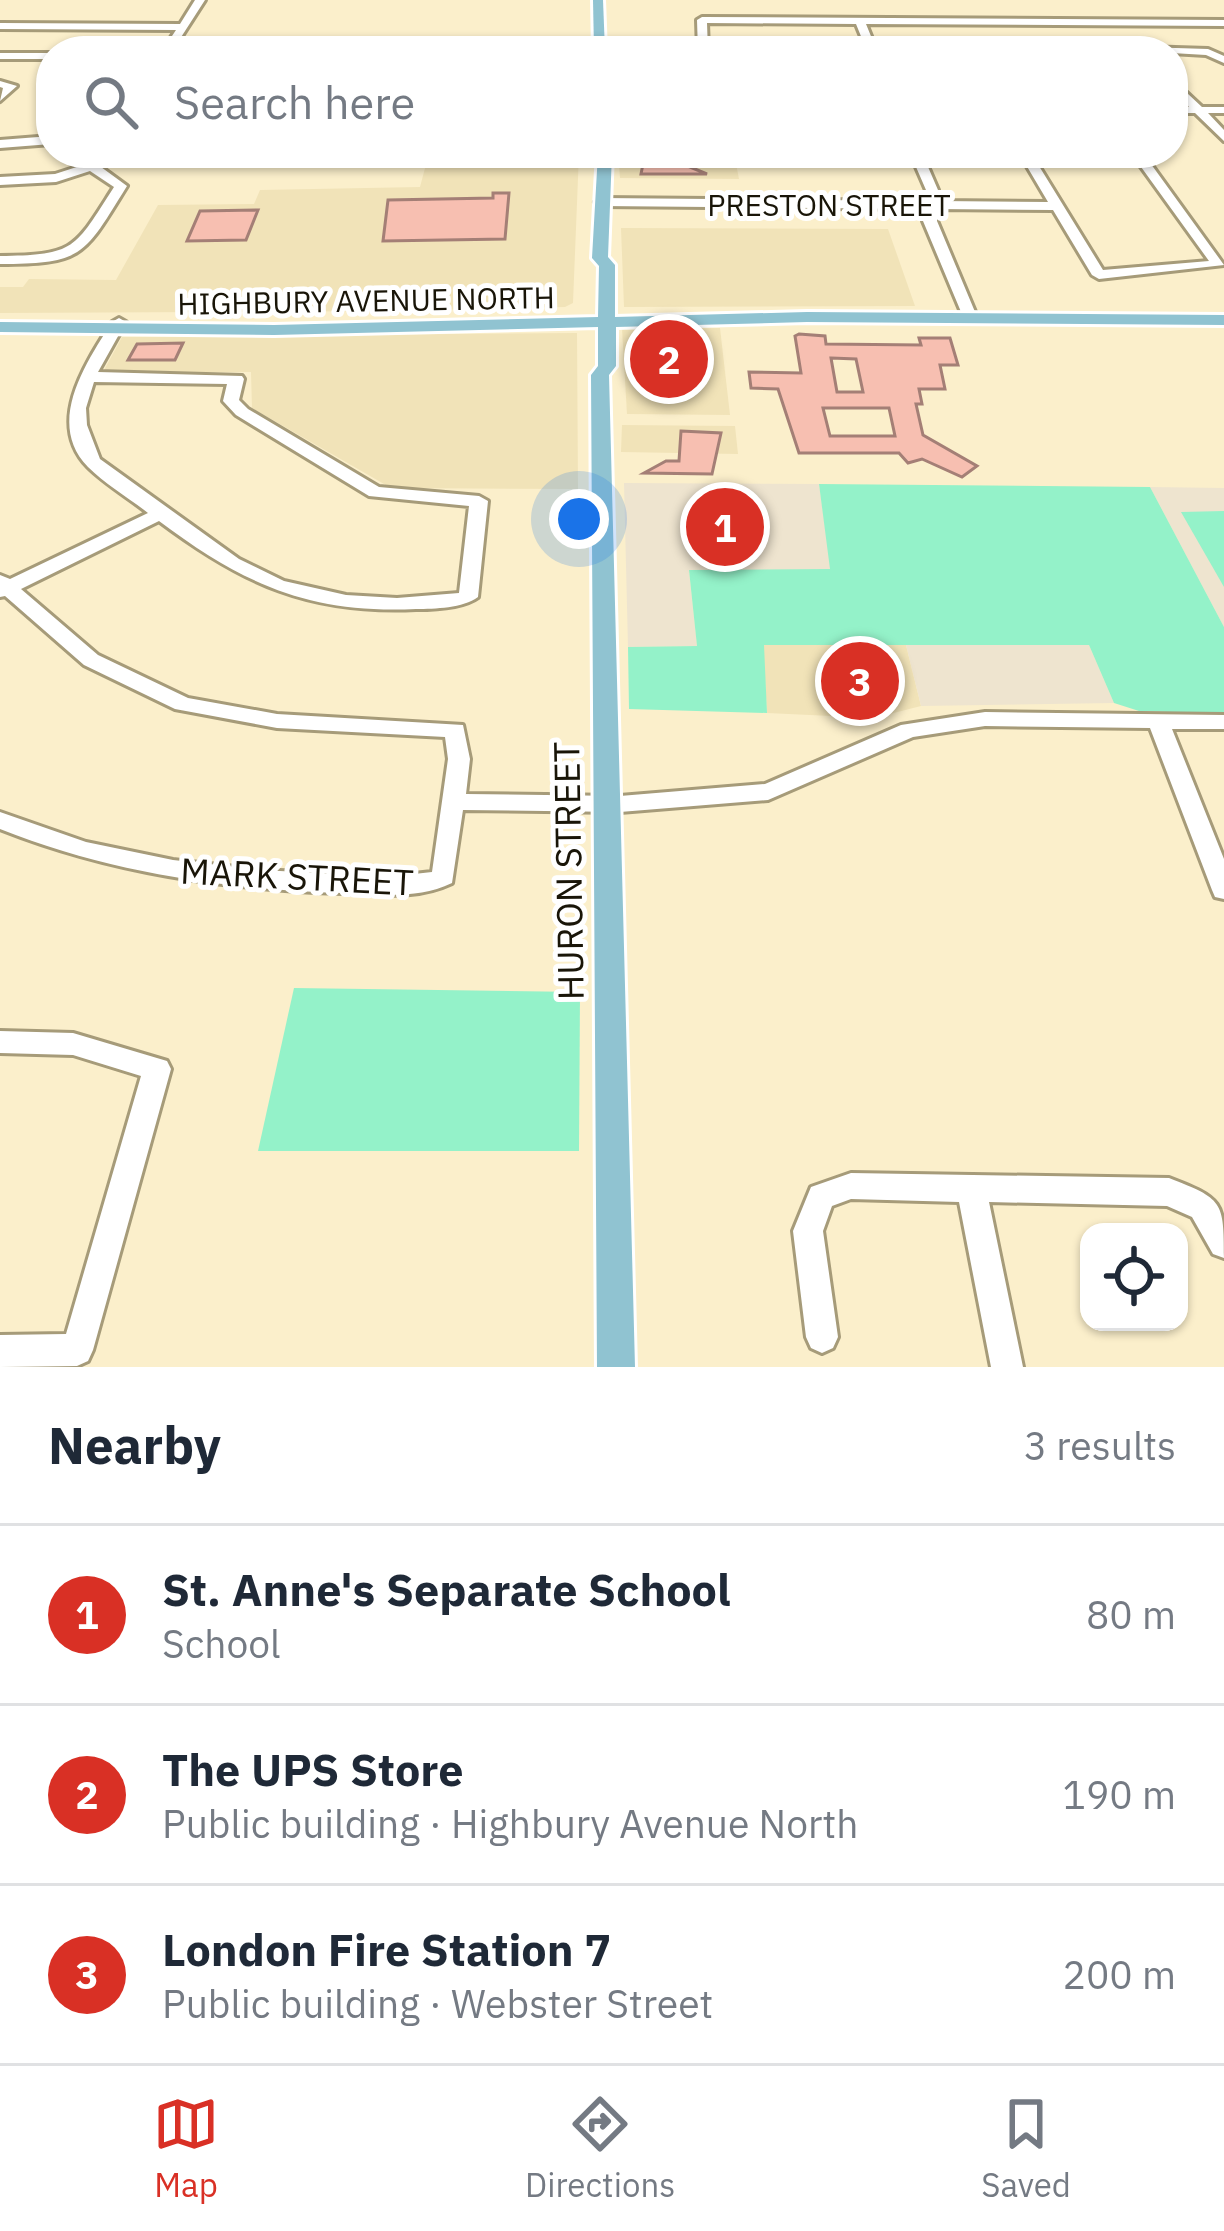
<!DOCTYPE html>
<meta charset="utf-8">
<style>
:root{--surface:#fff;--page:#f6f6f7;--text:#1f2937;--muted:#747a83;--line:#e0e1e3;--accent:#d93025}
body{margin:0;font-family:"IBM Plex Sans",sans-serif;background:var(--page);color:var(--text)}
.controls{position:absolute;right:36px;bottom:36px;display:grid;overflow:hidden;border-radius:24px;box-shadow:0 3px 9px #0004}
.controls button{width:108px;height:108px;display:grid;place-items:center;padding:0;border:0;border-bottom:3px solid var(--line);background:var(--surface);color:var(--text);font:60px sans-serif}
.you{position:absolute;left:579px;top:519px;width:42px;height:42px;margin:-30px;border:9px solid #fff;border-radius:50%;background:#1a73e8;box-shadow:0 0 0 18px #1a73e833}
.badge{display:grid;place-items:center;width:78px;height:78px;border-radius:50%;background:var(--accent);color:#fff;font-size:39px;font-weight:700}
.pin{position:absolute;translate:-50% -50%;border:6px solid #fff;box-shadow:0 3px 12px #0006}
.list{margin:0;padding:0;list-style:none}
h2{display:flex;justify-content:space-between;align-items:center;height:156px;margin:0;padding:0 48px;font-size:51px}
h2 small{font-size:39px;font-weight:400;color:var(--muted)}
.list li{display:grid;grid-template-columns:78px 1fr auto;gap:36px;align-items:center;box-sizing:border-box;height:180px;padding:0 48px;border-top:3px solid var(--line)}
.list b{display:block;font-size:45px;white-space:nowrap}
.list p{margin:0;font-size:39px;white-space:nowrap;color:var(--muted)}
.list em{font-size:39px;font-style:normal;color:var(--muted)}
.icon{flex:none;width:66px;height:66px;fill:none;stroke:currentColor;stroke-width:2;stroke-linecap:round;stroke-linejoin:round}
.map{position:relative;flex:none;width:1224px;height:1367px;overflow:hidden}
.search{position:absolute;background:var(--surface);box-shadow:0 3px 9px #0004;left:36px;right:36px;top:36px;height:132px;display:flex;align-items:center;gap:30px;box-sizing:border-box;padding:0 42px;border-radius:48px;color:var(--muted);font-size:45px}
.sheet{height:696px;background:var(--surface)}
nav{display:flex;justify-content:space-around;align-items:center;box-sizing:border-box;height:168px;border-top:3px solid var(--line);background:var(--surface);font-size:33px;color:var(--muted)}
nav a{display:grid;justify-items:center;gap:6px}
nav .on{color:var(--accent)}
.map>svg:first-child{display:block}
</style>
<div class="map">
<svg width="1224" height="1367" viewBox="0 0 1224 1367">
<rect width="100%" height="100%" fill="#fbefcb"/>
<!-- built -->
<g fill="#f1e3b8">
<polygon points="429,153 579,153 573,303 565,307 397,311 0,313 0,287 23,287 29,279 116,280 158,205 254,204 260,190 420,187"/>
<polygon points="618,153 734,153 739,179 620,178"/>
<polygon points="621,228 888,229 915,306 624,307"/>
<polygon points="720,328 730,415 627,414 622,329"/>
<polygon points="577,333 578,489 391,488 252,408 251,372 103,372 122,337"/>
<polygon points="622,425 735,426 738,454 621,452"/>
<polygon points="763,645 906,645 921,706 874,718 767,713"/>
</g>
<!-- education -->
<g fill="#eee4cf">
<polygon points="916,37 1128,38 1140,51 923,51"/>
<polygon points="624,483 819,484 831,570 689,570 697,646 628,647"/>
<polygon points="1150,487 1224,488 1224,627"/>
<polygon points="906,645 1089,645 1114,703 921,706"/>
</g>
<!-- green -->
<g fill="#94f2c9">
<polygon points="819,484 1150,487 1224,627 1224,714 1139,711 1114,703 1089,645 764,645 767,713 629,709 628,647 697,646 689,570 830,569"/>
<polygon points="1224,511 1224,587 1181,512"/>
<polygon points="294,988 580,992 579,1151 258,1151"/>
</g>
<!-- building -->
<g fill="#f7bfb1" stroke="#a47f76" stroke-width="3" fill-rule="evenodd">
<polygon points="651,161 678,162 707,174 641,174 643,164"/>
<polygon points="493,193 509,193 505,239 383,241 388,200 493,198"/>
<polygon points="258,210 246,240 187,241 200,211"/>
<path d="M 799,334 L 825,336 L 826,344 L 921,345 L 919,338 L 950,338 L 958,365 L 940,365 L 945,389 L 919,389 L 922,404 L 916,404 L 923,435 L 977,466 L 962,477 L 922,459 L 908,463 L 899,453 L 799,453 L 778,389 L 751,388 L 749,372 L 801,373 L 795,336 ZM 831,358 L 856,359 L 863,392 L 837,392 ZM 823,408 L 889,408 L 895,436 L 830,436 Z"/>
<polygon points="183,343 175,360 128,360 137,344"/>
<polygon points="681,431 721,433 712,474 644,473 666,461 679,461"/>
<polygon points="879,656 900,688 847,700 819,673"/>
</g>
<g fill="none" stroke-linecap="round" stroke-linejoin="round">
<!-- minor casing -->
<g stroke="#a69b79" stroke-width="6">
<g id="minor">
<polygon points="195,0 205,0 176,45 179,51 169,51 166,45 176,30 0,29 0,23 180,24"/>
<polygon points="702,17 1224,20 1224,26 866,24 877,51 867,51 856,24 707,23 708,51 698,51 697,20"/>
<polygon points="1143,47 1208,49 1224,56 1224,63 1206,55 1138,51"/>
<rect x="0" y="53" width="51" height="6"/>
<polygon points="1173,80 1202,107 1224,107 1224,113 1208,113 1224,130 1224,141 1195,113 1173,113 1173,107 1189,107 1173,89"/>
<polygon points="0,81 17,86 0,101 3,88 0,87"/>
<polygon points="51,136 51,144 0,148 0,140"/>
<path d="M 120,153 L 138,153 L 101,167 L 127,186 C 84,255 84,264 0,264 L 0,256 C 76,255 74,249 114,187 L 90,171 L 56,182 L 0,185 L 0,177 L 55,174 Z"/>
<polygon points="793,153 805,153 807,157 797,160"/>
<polygon points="910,153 922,153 938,190 938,201 1048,202 1019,153 1031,153 1103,270 1209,261 1131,153 1143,153 1224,265 1099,279 1092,275 1053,210 937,209 937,221 978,319 971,323 964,319 923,221 924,209 601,206 595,202 601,198 925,201 926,190"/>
<path d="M 119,318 L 126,322 L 98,372 L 242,376 L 244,379 L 239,400 L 248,409 L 379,487 L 479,496 L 488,501 L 478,597 C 463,608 435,609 416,609 C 309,614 243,584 159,521 L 21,589 L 98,655 L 188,698 L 277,714 L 463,725 L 470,759 L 466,794 L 620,796 L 765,784 L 901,725 L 985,712 L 1224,715 L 1224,729 L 1172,729 L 1224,859 L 1224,899 L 1215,897 L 1212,890 L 1150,728 L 985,726 L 913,737 L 768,800 L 620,812 L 463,810 L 452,883 C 416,900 381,894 343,893 C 224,889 111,873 0,829 L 0,812 L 86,842 L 173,860 L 262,870 L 387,877 L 432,872 L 448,759 L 445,737 L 277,728 L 175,709 L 84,665 L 5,596 L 0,597 L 0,575 L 10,579 L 148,513 C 129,498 105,484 88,467 C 45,423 86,363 112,322 ZM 94,382 L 227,384 L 223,401 L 236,415 L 369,496 L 469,506 L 459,593 L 397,598 L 346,595 L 284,581 L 239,559 L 100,459 L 87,425 L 86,408 Z"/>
<polygon points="0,1031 73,1033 167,1061 171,1069 93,1350 88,1361 77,1366 0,1367 0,1335 66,1334 141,1076 73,1055 0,1053"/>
<path d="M 851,1173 L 1169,1178 C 1223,1199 1224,1201 1224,1258 L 1213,1254 L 1192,1217 L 1167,1206 L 989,1202 L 1023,1367 L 991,1367 L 959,1202 L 851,1199 L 832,1206 L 823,1231 L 838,1337 L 833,1348 L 822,1353 L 811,1348 L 806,1337 L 793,1231 L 811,1187 Z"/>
</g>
</g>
<!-- major casing -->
<g stroke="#fff" stroke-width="6">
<g id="major">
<polygon points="593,0 603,0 605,51 594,50"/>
<polygon points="598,153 612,153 608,257 615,265 615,317 807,312 1224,315 1224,325 807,322 616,327 616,366 609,375 635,1367 597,1367 591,375 598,366 598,327 274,335 0,332 0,322 274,325 598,317 599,266 592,258"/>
</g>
</g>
<!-- minor -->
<use href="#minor" fill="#fff" fill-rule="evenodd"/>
<!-- major -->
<use href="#major" fill="#90c3d1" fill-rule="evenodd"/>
</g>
<g text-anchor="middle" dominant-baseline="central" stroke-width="10" stroke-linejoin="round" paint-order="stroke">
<!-- far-street labels -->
<g font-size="30" fill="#191508" stroke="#fff">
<text x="829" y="204">PRESTON STREET</text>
<text transform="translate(366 300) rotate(-1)">HIGHBURY AVENUE NORTH</text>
</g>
<!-- street labels -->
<g font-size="36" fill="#191508" stroke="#fff">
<text transform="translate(568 871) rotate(-91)">HURON STREET</text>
<text transform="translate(297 876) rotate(3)">MARK STREET</text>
</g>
</g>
</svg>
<div class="controls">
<button><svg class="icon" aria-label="locate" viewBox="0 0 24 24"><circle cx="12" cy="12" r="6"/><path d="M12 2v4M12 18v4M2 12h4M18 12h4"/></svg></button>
</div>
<div class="you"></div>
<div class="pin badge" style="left:725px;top:527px">1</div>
<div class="pin badge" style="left:669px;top:359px">2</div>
<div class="pin badge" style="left:860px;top:681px">3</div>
<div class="search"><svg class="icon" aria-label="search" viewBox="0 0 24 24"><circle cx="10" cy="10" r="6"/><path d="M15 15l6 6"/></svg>Search here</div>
</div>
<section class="sheet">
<h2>Nearby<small>3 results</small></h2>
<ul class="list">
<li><span class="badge">1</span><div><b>St. Anne's Separate School</b><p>School</p></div><em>80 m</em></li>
<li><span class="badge">2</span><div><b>The UPS Store</b><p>Public building · Highbury Avenue North</p></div><em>190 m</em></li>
<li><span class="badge">3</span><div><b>London Fire Station 7</b><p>Public building · Webster Street</p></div><em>200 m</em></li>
</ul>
</section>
<nav>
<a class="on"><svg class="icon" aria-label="map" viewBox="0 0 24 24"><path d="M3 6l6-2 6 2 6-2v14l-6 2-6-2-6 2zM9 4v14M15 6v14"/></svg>Map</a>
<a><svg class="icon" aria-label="directions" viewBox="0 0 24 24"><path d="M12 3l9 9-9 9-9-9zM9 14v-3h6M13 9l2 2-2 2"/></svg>Directions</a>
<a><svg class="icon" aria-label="saved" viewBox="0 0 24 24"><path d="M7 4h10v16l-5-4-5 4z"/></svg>Saved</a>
</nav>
